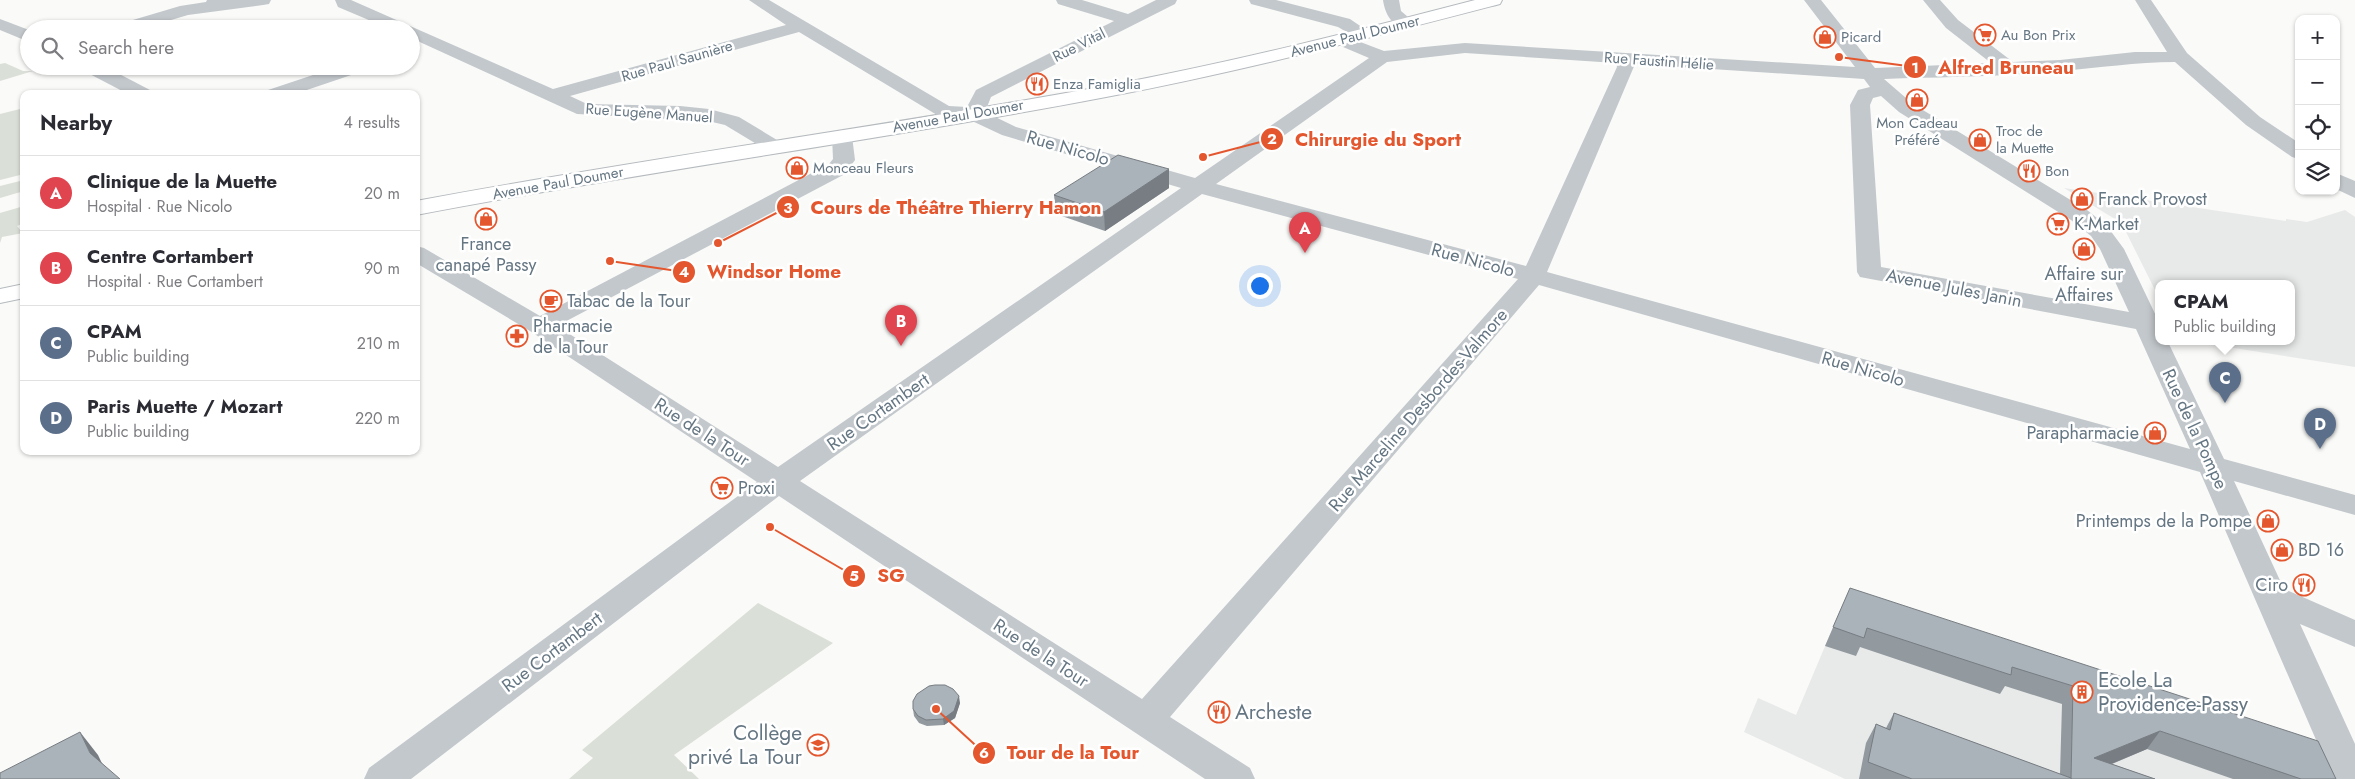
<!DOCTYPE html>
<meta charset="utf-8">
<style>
:root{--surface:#fff;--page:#f2f2f3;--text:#2b2b33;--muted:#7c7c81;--line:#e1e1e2;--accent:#2563eb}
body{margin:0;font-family:Jost,sans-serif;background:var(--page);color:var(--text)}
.controls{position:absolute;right:15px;top:15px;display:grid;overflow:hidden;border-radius:10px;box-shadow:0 1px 4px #0004}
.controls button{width:45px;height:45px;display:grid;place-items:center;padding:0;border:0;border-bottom:1px solid var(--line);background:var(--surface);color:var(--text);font:25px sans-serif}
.you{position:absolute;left:1259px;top:285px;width:18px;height:18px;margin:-12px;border:4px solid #fff;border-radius:50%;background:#1a73e8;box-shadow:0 0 0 8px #1a73e833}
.badge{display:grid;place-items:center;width:32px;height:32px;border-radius:50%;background:var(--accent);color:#fff;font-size:16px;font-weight:700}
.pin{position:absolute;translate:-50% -41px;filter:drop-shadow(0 1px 2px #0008)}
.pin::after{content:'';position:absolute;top:26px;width:18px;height:15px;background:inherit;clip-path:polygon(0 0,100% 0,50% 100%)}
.popup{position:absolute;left:2155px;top:280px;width:140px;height:65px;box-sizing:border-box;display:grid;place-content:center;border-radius:10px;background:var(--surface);filter:drop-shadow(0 1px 4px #0005);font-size:16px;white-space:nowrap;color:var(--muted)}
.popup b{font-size:19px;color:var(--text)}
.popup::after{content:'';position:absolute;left:50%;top:100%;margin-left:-10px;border:10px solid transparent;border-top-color:var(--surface)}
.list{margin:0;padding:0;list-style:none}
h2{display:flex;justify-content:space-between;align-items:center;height:65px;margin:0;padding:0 20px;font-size:21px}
h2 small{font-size:16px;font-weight:400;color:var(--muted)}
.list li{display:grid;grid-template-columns:32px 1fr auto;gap:15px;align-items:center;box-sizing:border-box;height:75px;padding:0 20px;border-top:1px solid var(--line)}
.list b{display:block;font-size:19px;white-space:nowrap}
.list p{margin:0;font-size:16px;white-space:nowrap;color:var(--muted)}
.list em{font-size:16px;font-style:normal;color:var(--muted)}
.icon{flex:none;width:28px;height:28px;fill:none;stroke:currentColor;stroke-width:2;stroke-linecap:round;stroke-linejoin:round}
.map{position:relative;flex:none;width:2355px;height:779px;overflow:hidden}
.search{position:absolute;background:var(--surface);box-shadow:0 1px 4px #0004;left:20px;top:20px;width:400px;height:55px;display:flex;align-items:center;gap:12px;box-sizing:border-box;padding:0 18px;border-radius:28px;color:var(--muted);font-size:19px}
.panel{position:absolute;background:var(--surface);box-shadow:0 1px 4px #0004;left:20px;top:90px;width:400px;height:365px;border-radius:10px}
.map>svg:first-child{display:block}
</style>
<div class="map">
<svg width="2355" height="779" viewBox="0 0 2355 779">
<rect width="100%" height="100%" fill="#fafaf8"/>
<!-- built -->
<g fill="#e8e9e9">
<polygon points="2064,188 2286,221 2286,219 2307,222 2345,210 2355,217 2355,367 2196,342 2291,342 2291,284 2159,284 2159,298 2126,232 2138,233"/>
<polygon points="1842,606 2312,779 1845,779 1744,732 1758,698 1796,715"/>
</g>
<!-- green -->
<g fill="#dadfd7">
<polygon points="5,63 23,71 33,71 0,81 0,64"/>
<polygon points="24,108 24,174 0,180 0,114"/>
<polygon points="24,180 24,191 0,198 0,186"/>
<polygon points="24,206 24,223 17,226 23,233 2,237 0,243 0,213"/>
<polygon points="758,603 833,643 674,755 699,779 569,779 593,758 582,750"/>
</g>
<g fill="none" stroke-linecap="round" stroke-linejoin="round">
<!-- major casing -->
<g stroke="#b5babe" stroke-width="2">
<g id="major">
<path d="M 1475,0 L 1502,0 L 1500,4 C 1369,38 1239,72 1106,97 C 877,141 645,171 416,215 L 416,201 C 645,158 876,128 1105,86 C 1230,63 1352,32 1475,0 Z"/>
<polygon points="24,284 24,298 0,303 0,289"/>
</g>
</g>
<!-- minor -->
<g fill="#c3c8cc" fill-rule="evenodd">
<polygon points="207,0 271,0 269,4 263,5 188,15 141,29 113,29 116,25 180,6 206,2"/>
<path d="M 335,0 L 351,0 L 553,89 L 786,25 L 749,0 L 769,0 L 949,106 L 967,107 L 976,90 L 1114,21 L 1058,4 L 1056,0 L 1082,0 L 1128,14 L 1156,0 L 1177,0 L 1175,4 L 991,97 L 985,112 L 1016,127 L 1195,178 L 1369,58 L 1336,44 L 1333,40 L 1336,36 L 1342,35 L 1384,51 L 1465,43 L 1855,67 L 1804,0 L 1821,0 L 1875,68 L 1991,63 L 1946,28 L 1923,0 L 1940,0 L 1958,20 L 2013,62 L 2060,60 L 2135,52 L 2167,52 L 2135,0 L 2151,0 L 2187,53 L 2260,117 L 2299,143 L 2299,159 L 2292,157 L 2246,125 L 2175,62 C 2136,62 2099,68 2060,71 C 2002,77 1943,77 1884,79 L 1913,104 L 2087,210 L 2107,226 L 2124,249 L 2159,322 L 2159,342 L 2168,342 L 2224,459 L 2355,495 L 2355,515 L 2234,481 L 2284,589 L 2355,620 L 2355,647 L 2300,624 L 2355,744 L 2355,779 L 2333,779 L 2200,472 L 1539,285 L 1170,717 L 1250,768 L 1255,779 L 1205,779 L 779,496 L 411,779 L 364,779 L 369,768 L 757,482 L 530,331 L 416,263 L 416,246 L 424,248 L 540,316 L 829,164 L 833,159 L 832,136 L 835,132 L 842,130 L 849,132 L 852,136 L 855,160 L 845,174 L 557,326 L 778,467 L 1181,188 L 1002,135 L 970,120 L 937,115 L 799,32 L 570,96 L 587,104 L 680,106 L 709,109 L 739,117 L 782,143 L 785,147 L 782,151 L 775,153 L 768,151 L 725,125 L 708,121 L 577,114 L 411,38 L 411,29 L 390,29 L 338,7 ZM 1465,53 L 1616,63 L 1617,67 L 1526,266 L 1216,184 L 1387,62 ZM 1635,64 L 1864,79 L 1870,87 L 1858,90 L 1850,105 L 1857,272 L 1860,277 L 2136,329 L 2190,449 L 1547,272 ZM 1881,96 L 1899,112 L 2071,220 L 2091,236 L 2100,249 L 2129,312 L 1881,267 L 1870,105 L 1873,98 ZM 1202,194 L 1518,279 L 1142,699 L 800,481 Z"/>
<polygon points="1249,0 1276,0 1350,19 1372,34 1369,38 1357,38 1338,27 1251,4"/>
<path d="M 1383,0 L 1399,0 L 1401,11 L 1415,23 L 1412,27 C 1394,31 1385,15 1383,0 Z"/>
<polygon points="0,19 29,30 29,42 0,30"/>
<polygon points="80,66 104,66 150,90 152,94 128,94 82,70"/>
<polygon points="340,66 368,66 366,70 295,94 266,94 268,90"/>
<polygon points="2336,173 2355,181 2355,198 2336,189"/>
</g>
<!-- major -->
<use href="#major" fill="#fff" fill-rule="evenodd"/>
</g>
<!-- wall -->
<g fill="#929a9f">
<polygon points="1169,169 1169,188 1105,231 1056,214 1054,195"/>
<polygon points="1850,588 2336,779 2233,779 2147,749 2112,764 2155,779 1859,779 1866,743 1876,724 1886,728 1894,713 2060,774 2062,704 2005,686 2000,694 1860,647 1856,656 1825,646"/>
<polygon points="960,703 955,718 944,725 927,726 919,723 914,716 913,709"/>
</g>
<!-- shaded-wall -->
<g fill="#777d82">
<polygon points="1169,169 1169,188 1105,231 1104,212"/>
<polygon points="959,696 960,703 955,718 944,725 943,719"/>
<polygon points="2160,731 2147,749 2082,776 2094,758"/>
<polygon points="80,732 98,755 108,776 90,753"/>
</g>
<!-- building -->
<g fill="#aab3b9" stroke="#777d82">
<polygon points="1118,155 1169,169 1104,212 1054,195"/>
<polygon points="1850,588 2318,741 2336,779 2301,779 2160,731 2094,758 2155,779 2071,779 2073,686 2012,667 2011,675 1867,628 1864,638 1833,627"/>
<polygon points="935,685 945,685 953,689 959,696 954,711 943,719 926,720 918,716 913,709 913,701 917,694 929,686"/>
<polygon points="1894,713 2071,778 2071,779 1912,779 1868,762 1876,724 1890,730"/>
<polygon points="80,732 90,753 120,779 0,779 0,773"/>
</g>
<!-- icons -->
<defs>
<g id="supermarket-ring" transform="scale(1.125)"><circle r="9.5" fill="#fff" stroke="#e4572e" stroke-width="1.5"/><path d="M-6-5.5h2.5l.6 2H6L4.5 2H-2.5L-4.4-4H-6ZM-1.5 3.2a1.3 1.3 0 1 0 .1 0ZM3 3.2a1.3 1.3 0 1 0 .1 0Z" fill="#e4572e"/></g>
<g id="shop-ring" transform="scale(1.125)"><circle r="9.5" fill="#fff" stroke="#e4572e" stroke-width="1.5"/><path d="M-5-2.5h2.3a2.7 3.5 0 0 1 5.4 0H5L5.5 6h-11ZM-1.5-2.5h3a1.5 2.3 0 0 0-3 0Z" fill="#e4572e"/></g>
<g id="restaurant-ring" transform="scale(1.125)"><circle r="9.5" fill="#fff" stroke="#e4572e" stroke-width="1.5"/><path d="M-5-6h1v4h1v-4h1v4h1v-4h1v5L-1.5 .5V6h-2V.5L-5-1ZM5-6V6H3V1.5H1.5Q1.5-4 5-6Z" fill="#e4572e"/></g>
<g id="cafe-ring" transform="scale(1.125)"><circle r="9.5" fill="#fff" stroke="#e4572e" stroke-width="1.5"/><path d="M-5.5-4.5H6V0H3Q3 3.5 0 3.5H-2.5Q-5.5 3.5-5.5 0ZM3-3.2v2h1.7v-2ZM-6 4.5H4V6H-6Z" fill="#e4572e"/></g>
<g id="pharmacy-ring" transform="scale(1.125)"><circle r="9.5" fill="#fff" stroke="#e4572e" stroke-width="1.5"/><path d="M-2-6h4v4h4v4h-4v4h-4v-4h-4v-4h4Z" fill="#e4572e"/></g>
<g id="building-ring" transform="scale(1.125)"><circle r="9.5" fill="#fff" stroke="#e4572e" stroke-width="1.5"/><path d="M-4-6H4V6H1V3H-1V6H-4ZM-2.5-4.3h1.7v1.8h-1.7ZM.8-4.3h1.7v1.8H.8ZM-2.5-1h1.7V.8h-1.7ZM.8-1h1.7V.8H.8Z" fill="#e4572e"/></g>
<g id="school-ring" transform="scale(1.125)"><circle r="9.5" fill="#fff" stroke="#e4572e" stroke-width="1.5"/><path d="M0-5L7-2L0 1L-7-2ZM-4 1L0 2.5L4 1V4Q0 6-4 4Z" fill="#e4572e"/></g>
</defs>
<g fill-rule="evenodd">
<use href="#supermarket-ring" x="1985" y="35"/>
<use href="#shop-ring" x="1825" y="37"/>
<use href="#restaurant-ring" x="1037" y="84"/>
<use href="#shop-ring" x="1917" y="100"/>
<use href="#shop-ring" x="1980" y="140"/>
<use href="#shop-ring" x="797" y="168"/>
<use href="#restaurant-ring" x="2029" y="171"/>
<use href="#shop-ring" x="2082" y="199"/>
<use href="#shop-ring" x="486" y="219"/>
<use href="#supermarket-ring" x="2058" y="224"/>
<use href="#shop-ring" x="2084" y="249"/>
<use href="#cafe-ring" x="551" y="301"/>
<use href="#pharmacy-ring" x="517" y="336"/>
<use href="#shop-ring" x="2155" y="433"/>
<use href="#supermarket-ring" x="722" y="488"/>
<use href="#shop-ring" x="2268" y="521"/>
<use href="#shop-ring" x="2282" y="550"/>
<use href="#restaurant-ring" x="2304" y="585"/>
<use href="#building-ring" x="2082" y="692"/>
<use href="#restaurant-ring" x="1219" y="712"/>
<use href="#school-ring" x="818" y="745"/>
</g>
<g text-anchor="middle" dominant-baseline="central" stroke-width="5" stroke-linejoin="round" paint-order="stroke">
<!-- far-poi labels -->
<g font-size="15" fill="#657683" stroke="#fff" text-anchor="start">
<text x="2001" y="35">Au Bon Prix</text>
<text x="1841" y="37">Picard</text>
<text x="1053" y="84">Enza Famiglia</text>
<text x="1917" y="123" text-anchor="middle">Mon Cadeau<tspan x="1917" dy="17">Préféré</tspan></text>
<text x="1996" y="131">Troc de<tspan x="1996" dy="17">la Muette</tspan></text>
<text x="813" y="168">Monceau Fleurs</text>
<text x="2045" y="171">Bon</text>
</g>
<!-- far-street labels -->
<g font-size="15" fill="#657683" stroke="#fff">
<text transform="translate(1355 36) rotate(-14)">Avenue Paul Doumer</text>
<text transform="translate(1079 45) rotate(-27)">Rue Vital</text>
<text transform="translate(677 61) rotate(-16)">Rue Paul Saunière</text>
<text transform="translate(1659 61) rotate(4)">Rue Faustin Hélie</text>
<text transform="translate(649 113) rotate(4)">Rue Eugène Manuel</text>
<text transform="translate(958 116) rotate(-10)">Avenue Paul Doumer</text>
<text transform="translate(558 183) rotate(-10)">Avenue Paul Doumer</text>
</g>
<!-- street labels -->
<g font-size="18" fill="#657683" stroke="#fff">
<text transform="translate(1068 148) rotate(16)">Rue Nicolo</text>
<text transform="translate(1473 260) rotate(15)">Rue Nicolo</text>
<text transform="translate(1954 288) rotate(11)">Avenue Jules Janin</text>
<text transform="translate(1863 369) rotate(16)">Rue Nicolo</text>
<text transform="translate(1418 410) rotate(-49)">Rue Marceline Desbordes-Valmore</text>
<text transform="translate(878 412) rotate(-35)">Rue Cortambert</text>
<text transform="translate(2195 429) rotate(65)">Rue de la Pompe</text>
<text transform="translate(702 432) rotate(33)">Rue de la Tour</text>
<text transform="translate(552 652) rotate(-37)">Rue Cortambert</text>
<text transform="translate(1041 653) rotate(33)">Rue de la Tour</text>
</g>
<!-- poi labels -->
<g font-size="18" fill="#657683" stroke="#fff" text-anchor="start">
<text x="2098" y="199">Franck Provost</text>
<text x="2074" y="224">K-Market</text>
<text x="486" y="244" text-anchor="middle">France<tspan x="486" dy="21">canapé Passy</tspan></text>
<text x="2084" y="274" text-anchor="middle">Affaire sur<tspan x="2084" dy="21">Affaires</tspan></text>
<text x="567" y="301">Tabac de la Tour</text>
<text x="533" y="326">Pharmacie<tspan x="533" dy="21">de la Tour</tspan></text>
<text x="2139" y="433" text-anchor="end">Parapharmacie</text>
<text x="738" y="488">Proxi</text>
<text x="2252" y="521" text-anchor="end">Printemps de la Pompe</text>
<text x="2298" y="550">BD 16</text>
<text x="2288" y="585" text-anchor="end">Ciro</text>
</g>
<!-- near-poi labels -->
<g font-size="21" fill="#657683" stroke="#fff" text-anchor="start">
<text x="2098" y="680">Ecole La<tspan x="2098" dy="24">Providence-Passy</tspan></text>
<text x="1235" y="712">Archeste</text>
<text x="802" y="733" text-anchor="end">Collège<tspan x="802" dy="24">privé La Tour</tspan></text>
</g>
</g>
<!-- callouts -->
<path fill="none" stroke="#e4572e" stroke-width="2" d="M1839 57L1915 67M1203 157L1272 139M718 243L788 207M610 261L684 272M770 527L854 576M936 709L984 753"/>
<g fill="#e4572e" stroke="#fff" stroke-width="2">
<circle cx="1839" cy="57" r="5"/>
<circle cx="1203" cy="157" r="5"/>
<circle cx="718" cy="243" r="5"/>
<circle cx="610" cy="261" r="5"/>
<circle cx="770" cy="527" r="5"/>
<circle cx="936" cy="709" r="5"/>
<circle cx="1915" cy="67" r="12"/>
<circle cx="1272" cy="139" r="12"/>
<circle cx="788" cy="207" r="12"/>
<circle cx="684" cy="272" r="12"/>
<circle cx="854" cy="576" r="12"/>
<circle cx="984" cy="753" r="12"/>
</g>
<g font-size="15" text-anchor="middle" font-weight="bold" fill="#fff">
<text x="1915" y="73">1</text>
<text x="1272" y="144">2</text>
<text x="788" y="213">3</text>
<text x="684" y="277">4</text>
<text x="854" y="581">5</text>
<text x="984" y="758">6</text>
</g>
<g font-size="19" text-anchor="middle" font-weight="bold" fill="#e4572e" stroke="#fff" stroke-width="5" stroke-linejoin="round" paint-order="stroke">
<text x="2006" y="74">Alfred Bruneau</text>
<text x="1378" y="146">Chirurgie du Sport</text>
<text x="956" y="214">Cours de Théâtre Thierry Hamon</text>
<text x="774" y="278">Windsor Home</text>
<text x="891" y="582">SG</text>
<text x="1073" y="759">Tour de la Tour</text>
</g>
</svg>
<div class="controls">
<button>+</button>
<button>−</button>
<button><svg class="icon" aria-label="locate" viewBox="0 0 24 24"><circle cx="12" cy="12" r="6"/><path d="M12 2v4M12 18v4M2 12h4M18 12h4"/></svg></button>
<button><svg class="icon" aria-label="layers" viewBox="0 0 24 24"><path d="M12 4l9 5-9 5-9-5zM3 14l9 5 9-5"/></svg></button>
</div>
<div class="you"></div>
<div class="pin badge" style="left:1305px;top:253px;background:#e0444e">A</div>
<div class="pin badge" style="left:901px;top:346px;background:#e0444e">B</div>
<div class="pin badge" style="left:2225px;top:403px;background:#5c6f8a">C</div>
<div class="popup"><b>CPAM</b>Public building</div>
<div class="pin badge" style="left:2320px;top:449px;background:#5c6f8a">D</div>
<div class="search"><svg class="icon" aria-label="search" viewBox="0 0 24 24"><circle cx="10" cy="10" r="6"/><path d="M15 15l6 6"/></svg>Search here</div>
<section class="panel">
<h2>Nearby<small>4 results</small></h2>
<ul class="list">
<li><span class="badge" style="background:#e0444e">A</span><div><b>Clinique de la Muette</b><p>Hospital · Rue Nicolo</p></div><em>20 m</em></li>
<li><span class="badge" style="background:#e0444e">B</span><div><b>Centre Cortambert</b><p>Hospital · Rue Cortambert</p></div><em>90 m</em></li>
<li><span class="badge" style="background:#5c6f8a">C</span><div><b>CPAM</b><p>Public building</p></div><em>210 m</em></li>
<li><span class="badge" style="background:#5c6f8a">D</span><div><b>Paris Muette / Mozart</b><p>Public building</p></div><em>220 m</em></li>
</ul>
</section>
</div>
